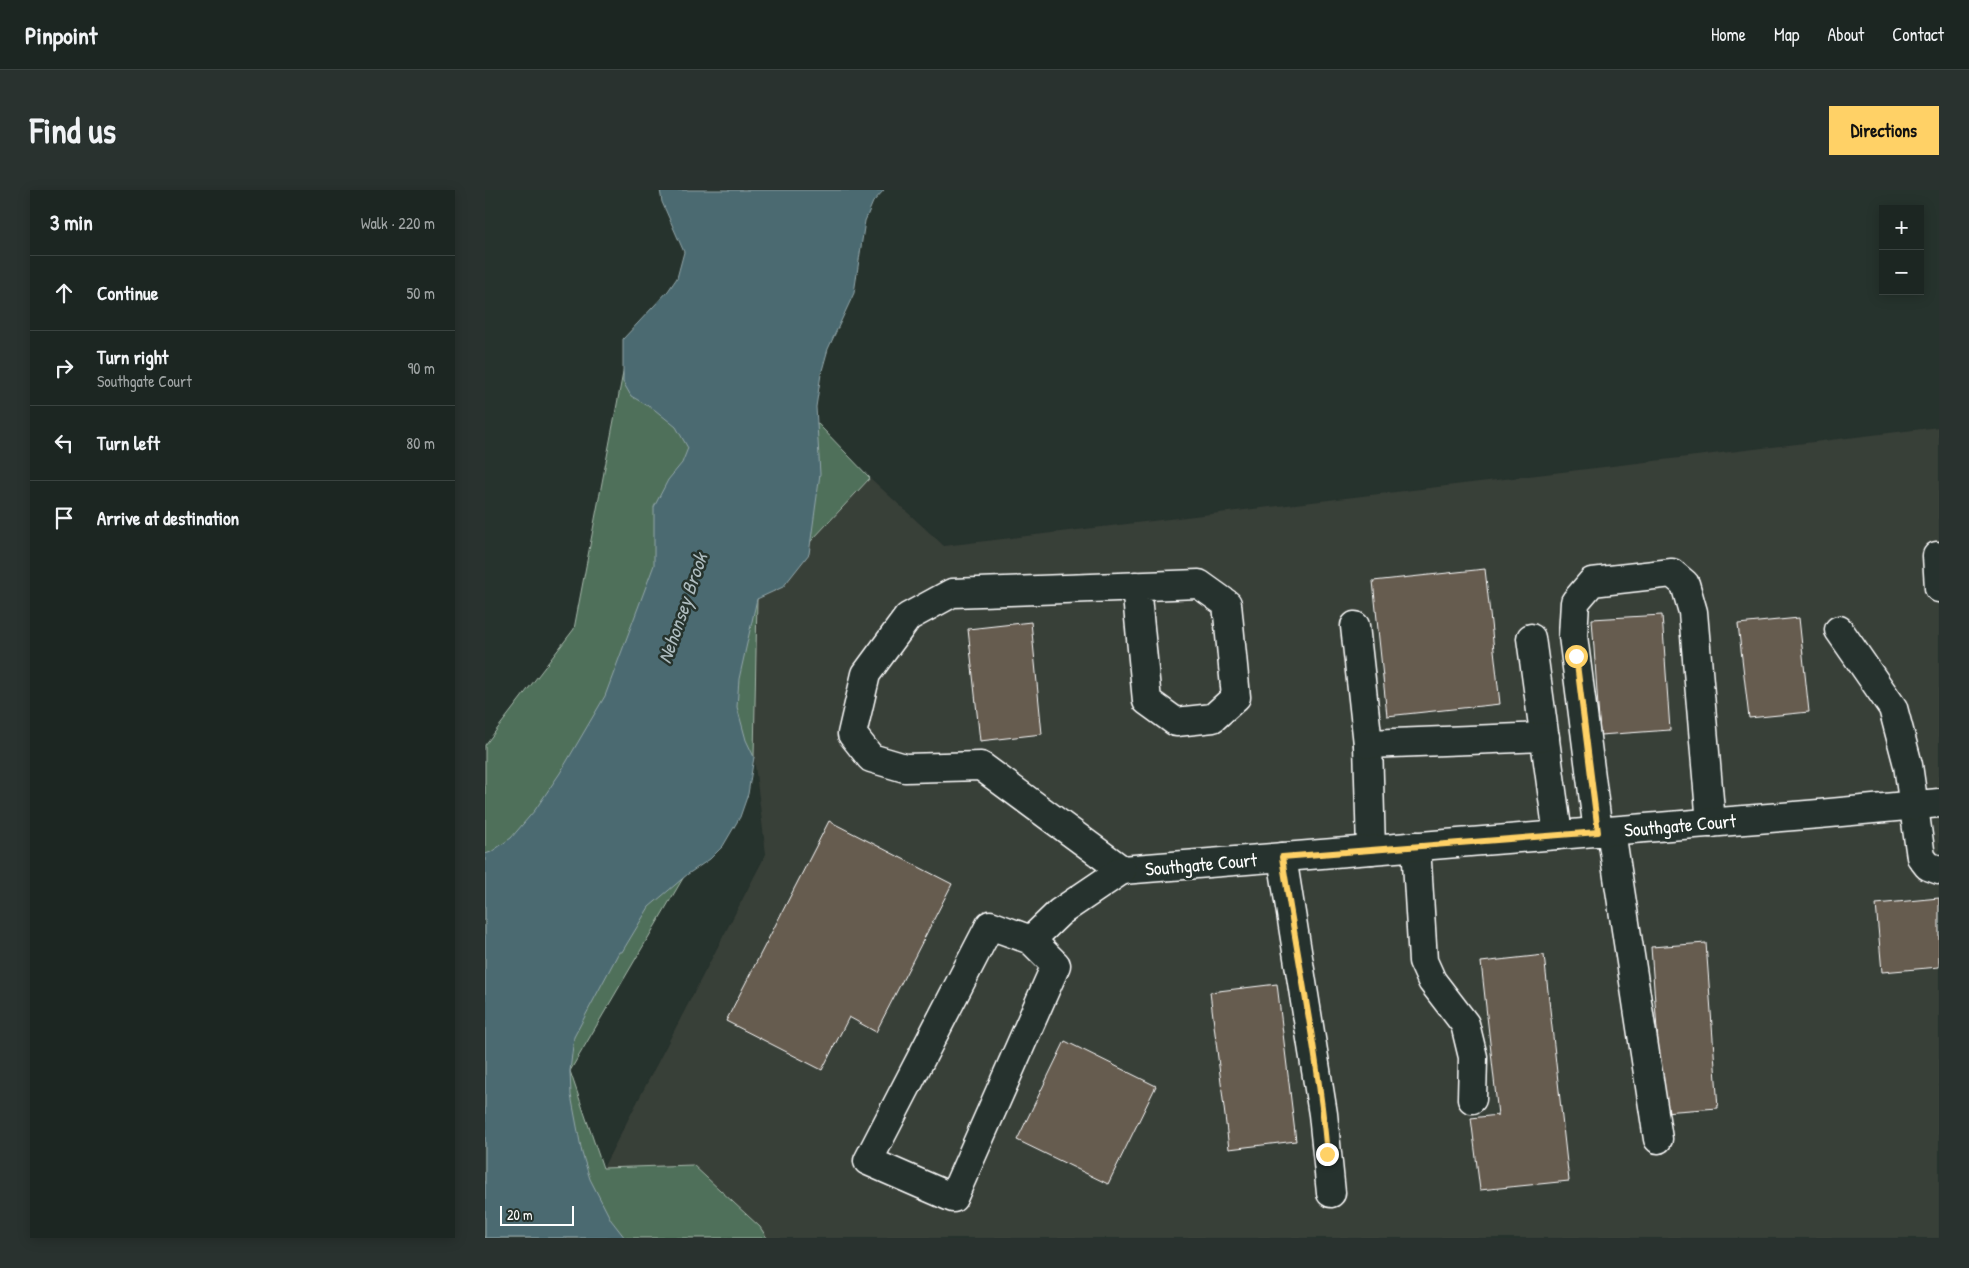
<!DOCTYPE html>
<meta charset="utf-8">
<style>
:root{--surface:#1c2622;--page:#29322f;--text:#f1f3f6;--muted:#a0a5a5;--line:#3a4340;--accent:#ffd166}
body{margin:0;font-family:"Patrick Hand",sans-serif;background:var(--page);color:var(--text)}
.controls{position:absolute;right:15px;top:15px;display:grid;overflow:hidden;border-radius:0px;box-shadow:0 2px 12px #0003}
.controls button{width:45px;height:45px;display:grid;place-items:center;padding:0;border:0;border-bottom:1px solid var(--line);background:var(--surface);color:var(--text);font:25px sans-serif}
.scale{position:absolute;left:15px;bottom:12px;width:74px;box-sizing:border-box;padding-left:5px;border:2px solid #fff;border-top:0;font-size:14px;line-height:18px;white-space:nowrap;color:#fff;-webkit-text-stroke:4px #26332d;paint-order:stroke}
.stop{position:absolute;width:15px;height:15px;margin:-11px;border:4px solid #ffd166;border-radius:50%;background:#fff}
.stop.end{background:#ffd166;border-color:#fff;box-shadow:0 1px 5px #0008}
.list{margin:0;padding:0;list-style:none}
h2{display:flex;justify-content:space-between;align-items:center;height:65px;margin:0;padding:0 20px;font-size:21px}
h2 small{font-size:16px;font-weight:400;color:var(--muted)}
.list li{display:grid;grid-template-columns:32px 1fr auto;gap:15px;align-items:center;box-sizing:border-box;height:75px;padding:0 20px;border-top:1px solid var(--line)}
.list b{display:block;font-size:19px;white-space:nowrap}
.list p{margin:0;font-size:16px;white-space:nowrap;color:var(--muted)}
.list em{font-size:16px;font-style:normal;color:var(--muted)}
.icon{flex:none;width:28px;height:28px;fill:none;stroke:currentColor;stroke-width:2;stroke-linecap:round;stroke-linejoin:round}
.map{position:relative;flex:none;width:1454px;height:1048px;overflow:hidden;border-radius:0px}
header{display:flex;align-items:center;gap:30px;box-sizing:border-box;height:70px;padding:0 25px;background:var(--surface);border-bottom:1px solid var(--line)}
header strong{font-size:24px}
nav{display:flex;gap:28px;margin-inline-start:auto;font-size:18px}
.intro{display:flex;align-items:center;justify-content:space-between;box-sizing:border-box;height:120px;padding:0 30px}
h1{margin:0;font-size:35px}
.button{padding:12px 22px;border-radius:0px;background:var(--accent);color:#111;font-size:18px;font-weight:700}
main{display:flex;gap:30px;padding:0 30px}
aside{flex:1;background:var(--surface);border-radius:0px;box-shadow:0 2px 12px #0003}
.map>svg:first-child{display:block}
</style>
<header>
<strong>Pinpoint</strong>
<nav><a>Home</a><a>Map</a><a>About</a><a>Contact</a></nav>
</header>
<div class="intro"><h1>Find us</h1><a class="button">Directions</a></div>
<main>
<aside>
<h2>3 min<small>Walk · 220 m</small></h2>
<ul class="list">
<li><svg class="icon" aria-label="ahead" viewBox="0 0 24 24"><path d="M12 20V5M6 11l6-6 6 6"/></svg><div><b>Continue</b></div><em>50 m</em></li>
<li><svg class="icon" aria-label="right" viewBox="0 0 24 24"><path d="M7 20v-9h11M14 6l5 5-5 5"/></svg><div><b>Turn right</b><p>Southgate Court</p></div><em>90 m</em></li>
<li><svg class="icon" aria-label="left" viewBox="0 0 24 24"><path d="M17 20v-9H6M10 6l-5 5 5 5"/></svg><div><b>Turn left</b></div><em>80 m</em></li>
<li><svg class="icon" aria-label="arrive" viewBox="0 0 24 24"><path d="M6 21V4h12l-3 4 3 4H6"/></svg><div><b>Arrive at destination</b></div></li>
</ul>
</aside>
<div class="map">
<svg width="1454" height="1048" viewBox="0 0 1454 1048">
<rect width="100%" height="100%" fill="#26332d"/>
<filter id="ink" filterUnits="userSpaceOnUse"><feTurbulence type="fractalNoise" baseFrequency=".02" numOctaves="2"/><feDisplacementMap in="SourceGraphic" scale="10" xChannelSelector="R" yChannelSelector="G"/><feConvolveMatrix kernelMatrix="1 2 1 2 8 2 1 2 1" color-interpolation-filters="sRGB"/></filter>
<g filter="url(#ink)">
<!-- built -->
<polygon fill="#393f38" points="1454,237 1454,1048 282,1048 275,1037 118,978 281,664 269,567 272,409 385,288 459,356"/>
<!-- green -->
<polygon fill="#4f705a" stroke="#a7b8ac" points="146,141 290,189 385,288 272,409 269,567 85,881 118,978 208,975 275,1037 282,1048 0,1048 0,555 89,439"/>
<!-- water -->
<polygon fill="#4b6b71" stroke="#93a6aa" points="175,0 399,0 388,12 380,31 369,103 343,159 336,184 331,217 335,284 324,364 298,397 272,409 254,489 252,517 261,550 269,567 263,604 255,627 238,656 225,669 203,684 164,717 137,762 134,762 89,847 85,881 86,905 97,963 105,989 126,1030 140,1048 0,1048 0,664 6,662 26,648 50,620 75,583 120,506 169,375 169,317 183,290 197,273 203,258 191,237 170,220 146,206 138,192 138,149 183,101 192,88 199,62 177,12"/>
<!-- building -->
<g fill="#665c50" stroke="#fff">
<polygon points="1000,379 1015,514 902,526 888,391"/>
<polygon points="1177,425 1185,540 1115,545 1107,429"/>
<polygon points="1314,428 1324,522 1264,528 1253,434"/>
<polygon points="546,432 557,544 495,551 483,439"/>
<polygon points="344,631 467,694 391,842 364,827 337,880 241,831"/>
<polygon points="1454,708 1454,777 1397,782 1391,714"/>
<polygon points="1221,753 1233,918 1178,922 1166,757"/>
<polygon points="1059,765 1084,991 995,1000 986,928 1013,925 996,772"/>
<polygon points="792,794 811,951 744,959 725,802"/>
<polygon points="580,851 671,896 623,994 532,950"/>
</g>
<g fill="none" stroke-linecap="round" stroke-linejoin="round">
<!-- minor casing -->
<g stroke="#fff" stroke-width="31">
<g id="minor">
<polyline points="1452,366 1454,398"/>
<polyline points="870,436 883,554 886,660"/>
<polyline points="1354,440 1408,518 1423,575 1436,667 1443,676 1454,680"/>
<polyline points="1046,448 1073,645"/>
<polyline points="883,554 1060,547"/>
<polyline points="1126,641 1173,949"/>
<polyline points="1113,642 1088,446 1090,412 1107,392 1187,383 1200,394 1208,422 1226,633"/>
<polyline points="931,656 938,771 947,791 980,834 988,867 987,909"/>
<polyline points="797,667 838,924 846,1003"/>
<polyline points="637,680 496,576 420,578 386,568 367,544 381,484 423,427 467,403 714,394 742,414 751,507 728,528 691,532 662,511 651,396"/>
<polyline points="637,680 1334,624 1454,613"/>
<polyline points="546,750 571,775 468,1008 383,971 505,735 546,750 575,722 637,680"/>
</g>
</g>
<!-- minor -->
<use href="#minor" stroke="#26332d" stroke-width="28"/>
</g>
</g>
<g fill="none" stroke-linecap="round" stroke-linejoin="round" filter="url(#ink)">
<!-- route -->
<path stroke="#ffd166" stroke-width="6" d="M 842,964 C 833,864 812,766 797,667 L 1113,642 L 1091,466"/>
</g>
<g text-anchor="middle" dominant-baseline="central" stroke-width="5" stroke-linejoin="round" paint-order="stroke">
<!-- street labels -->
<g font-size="19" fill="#fff" stroke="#26332d">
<text transform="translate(1195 635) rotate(-5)">Southgate Court</text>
<text transform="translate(716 674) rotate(-5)">Southgate Court</text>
</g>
<!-- water labels -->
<g font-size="20" font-style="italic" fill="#aebcbf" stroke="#26332d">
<text transform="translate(197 418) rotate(-71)">Nehonsey Brook</text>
</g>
</g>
</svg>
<div class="controls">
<button>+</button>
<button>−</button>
</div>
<div class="scale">20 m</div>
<div class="stop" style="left:1091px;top:466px"></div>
<div class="stop end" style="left:842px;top:964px"></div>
</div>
</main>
